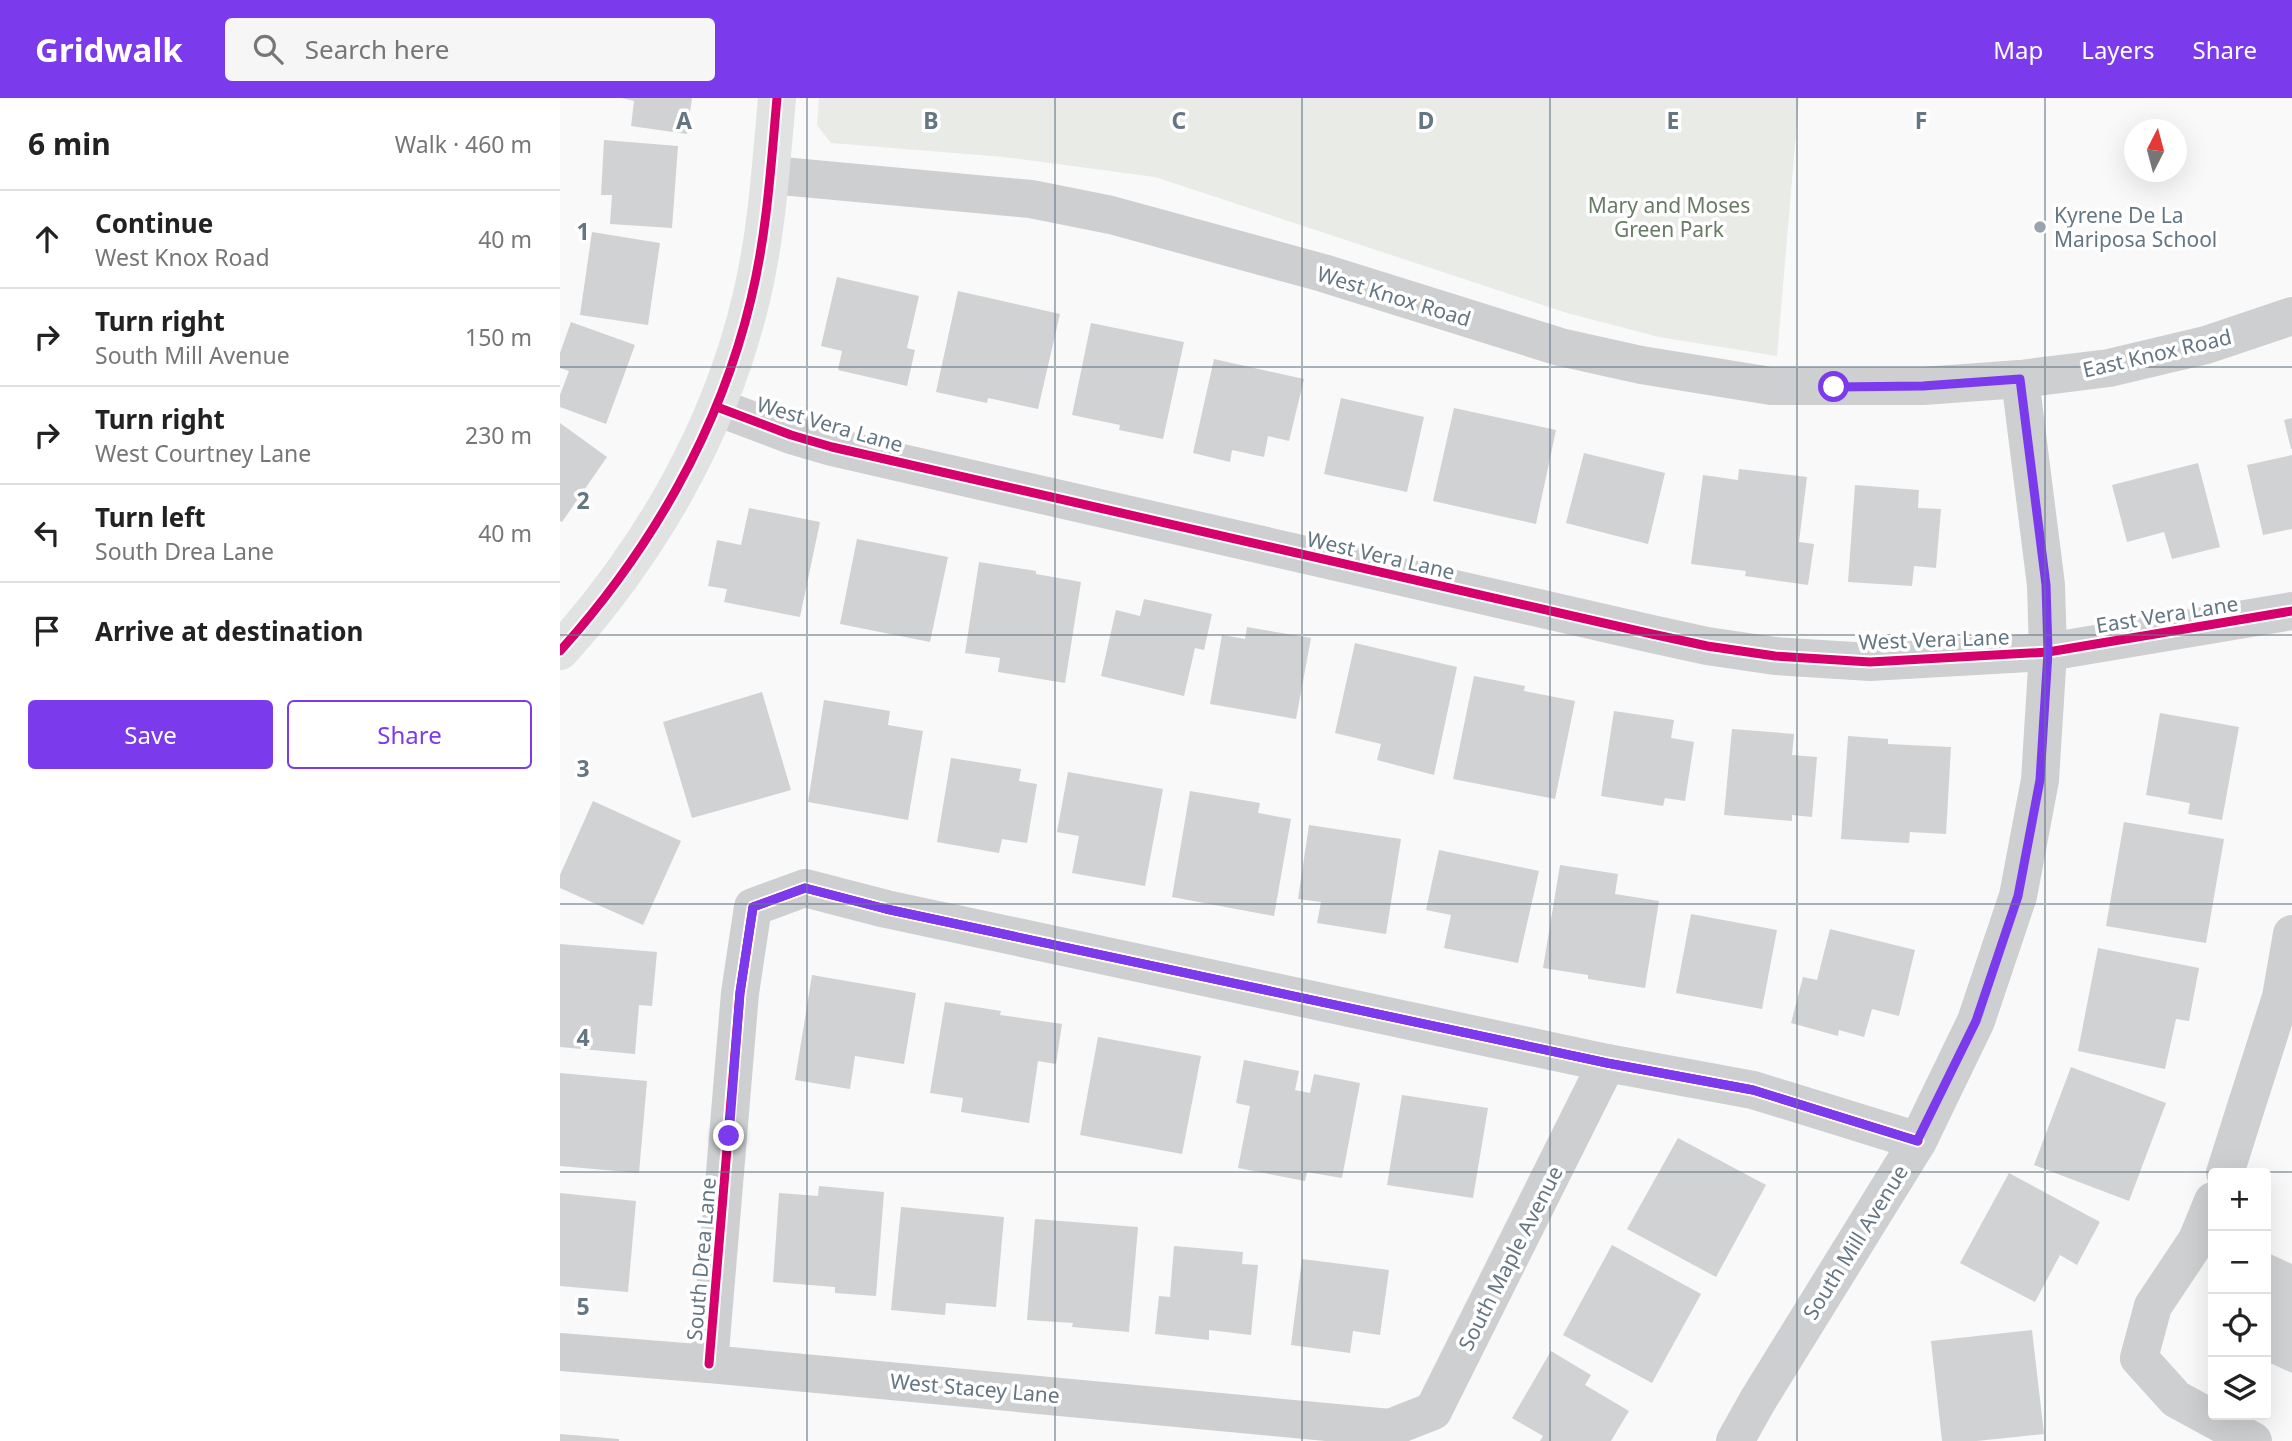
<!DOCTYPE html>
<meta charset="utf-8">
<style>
:root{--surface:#fff;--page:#f6f6f6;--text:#222;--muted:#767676;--line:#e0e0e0;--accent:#7c3aed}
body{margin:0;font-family:"Noto Sans",sans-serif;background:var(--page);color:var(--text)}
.controls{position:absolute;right:21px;bottom:21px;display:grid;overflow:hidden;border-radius:7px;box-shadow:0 7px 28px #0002}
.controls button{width:63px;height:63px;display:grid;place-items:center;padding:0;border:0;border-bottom:2px solid var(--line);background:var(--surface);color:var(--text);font:35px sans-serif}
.compass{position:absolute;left:1564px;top:21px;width:63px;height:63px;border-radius:50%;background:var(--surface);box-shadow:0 7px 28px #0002;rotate:6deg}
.stop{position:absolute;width:21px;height:21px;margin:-16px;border:5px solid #7c3aed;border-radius:50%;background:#fff}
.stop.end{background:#7c3aed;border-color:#fff;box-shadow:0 2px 7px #0008}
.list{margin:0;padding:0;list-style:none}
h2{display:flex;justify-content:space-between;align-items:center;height:91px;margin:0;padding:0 28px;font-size:30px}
h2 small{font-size:23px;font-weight:400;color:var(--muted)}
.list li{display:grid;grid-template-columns:46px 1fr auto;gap:21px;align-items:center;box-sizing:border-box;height:98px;padding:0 28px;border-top:2px solid var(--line)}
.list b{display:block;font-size:26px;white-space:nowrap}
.list p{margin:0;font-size:23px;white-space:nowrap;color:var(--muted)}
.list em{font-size:23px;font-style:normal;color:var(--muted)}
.actions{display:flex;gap:14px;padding:21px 28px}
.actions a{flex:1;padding:16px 0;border:2px solid var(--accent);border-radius:7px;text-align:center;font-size:24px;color:var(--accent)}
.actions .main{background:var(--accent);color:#fff}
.icon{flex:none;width:38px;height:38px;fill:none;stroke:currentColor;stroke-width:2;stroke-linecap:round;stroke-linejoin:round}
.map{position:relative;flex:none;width:1732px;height:1343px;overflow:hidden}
header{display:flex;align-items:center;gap:42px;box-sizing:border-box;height:98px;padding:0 35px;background:var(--accent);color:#fff}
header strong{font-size:33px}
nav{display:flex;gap:38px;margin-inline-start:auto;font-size:24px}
.search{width:490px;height:63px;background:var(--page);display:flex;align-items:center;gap:18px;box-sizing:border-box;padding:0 24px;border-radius:7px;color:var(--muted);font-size:26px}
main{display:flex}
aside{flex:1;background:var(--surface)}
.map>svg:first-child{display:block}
</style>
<header>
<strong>Gridwalk</strong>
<div class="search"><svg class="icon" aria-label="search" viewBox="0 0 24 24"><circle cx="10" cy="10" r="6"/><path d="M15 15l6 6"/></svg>Search here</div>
<nav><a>Map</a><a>Layers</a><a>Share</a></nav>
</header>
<main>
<aside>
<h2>6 min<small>Walk · 460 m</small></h2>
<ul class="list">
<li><svg class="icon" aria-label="ahead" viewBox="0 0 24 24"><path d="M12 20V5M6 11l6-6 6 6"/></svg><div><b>Continue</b><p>West Knox Road</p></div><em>40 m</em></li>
<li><svg class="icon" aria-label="right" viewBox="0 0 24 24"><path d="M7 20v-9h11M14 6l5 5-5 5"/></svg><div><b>Turn right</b><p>South Mill Avenue</p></div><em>150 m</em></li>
<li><svg class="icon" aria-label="right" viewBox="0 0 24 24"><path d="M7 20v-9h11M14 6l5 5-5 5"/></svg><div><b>Turn right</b><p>West Courtney Lane</p></div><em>230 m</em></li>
<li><svg class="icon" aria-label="left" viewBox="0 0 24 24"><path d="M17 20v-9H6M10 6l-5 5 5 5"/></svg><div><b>Turn left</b><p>South Drea Lane</p></div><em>40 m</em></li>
<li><svg class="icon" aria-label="arrive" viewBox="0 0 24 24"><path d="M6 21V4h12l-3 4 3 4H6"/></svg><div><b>Arrive at destination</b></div></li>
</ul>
<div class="actions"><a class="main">Save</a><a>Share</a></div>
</aside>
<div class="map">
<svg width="1732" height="1343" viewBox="0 0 1732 1343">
<rect width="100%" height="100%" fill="#f9f9f9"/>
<!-- green -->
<polygon fill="#e8ebe6" points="259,0 1239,0 1217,258 1099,239 1007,215 595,79 444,59 271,45 257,27"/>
<!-- building -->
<g fill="#d0d2d3">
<polygon points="62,0 132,0 127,36 71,28 74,3"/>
<polygon points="44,42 118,48 112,130 50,126 52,97 41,97"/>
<polygon points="32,134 100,145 88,227 20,217"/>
<polygon points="277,179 359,198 347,250 355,252 347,288 278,272 282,253 261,248"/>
<polygon points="398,193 500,216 478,311 428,300 427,305 376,294"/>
<polygon points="11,224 75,247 46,326 0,309 0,297 9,273 0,270 0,255"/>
<polygon points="531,225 624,244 603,341 559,332 560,327 512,317"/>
<polygon points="654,261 744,281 729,343 708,338 704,359 672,352 670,364 633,355"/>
<polygon points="781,300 864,319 847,394 764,376"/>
<polygon points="894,310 996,332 976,426 873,403"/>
<polygon points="1732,320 1732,351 1731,351 1724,322"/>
<polygon points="0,325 47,359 2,424 0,423"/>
<polygon points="1024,355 1105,375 1088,446 1006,425"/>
<polygon points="1732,357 1732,431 1703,437 1687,367"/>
<polygon points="1638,365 1660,449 1612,461 1604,434 1567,444 1552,387"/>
<polygon points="1179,371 1247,379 1239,444 1254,446 1248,487 1185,478 1186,473 1131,466 1143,377 1178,382"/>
<polygon points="1295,387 1359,392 1358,410 1381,411 1376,470 1354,468 1352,488 1288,484"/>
<polygon points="189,410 260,424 240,519 164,504 167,491 148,488 157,442 181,447"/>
<polygon points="297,441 388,459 370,544 280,526"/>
<polygon points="419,464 476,473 476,476 521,484 505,585 438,574 440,560 405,555"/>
<polygon points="584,501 652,516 644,552 635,550 624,598 541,578 556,512 580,518"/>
<polygon points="687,529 751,540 736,621 650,606 662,537 685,541"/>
<polygon points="795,545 897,569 874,677 817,662 821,646 775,635"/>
<polygon points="914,578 965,588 964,593 1015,603 995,701 893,681"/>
<polygon points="202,594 231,692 132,720 103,624"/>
<polygon points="264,602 330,613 328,627 363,633 348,722 248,704"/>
<polygon points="1054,613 1114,622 1111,640 1134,644 1125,703 1105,700 1103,708 1041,698"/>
<polygon points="1600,615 1679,629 1662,722 1628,716 1630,705 1586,697"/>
<polygon points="1172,631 1234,636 1232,657 1257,659 1252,719 1232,717 1232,723 1164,717"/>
<polygon points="1288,638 1328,641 1328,646 1391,649 1386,736 1350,734 1349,745 1281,741"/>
<polygon points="391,660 461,671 459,683 477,686 467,745 442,741 439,755 377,744"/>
<polygon points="508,674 603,691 585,788 512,775 519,738 497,734"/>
<polygon points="630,693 700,705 698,715 731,721 714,818 612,799"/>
<polygon points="33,703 121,743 83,827 0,790 0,777"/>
<polygon points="1564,724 1664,741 1646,845 1546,828"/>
<polygon points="749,727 841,741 826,836 757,825 761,804 738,801"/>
<polygon points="879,752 979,773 958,865 884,850 891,817 866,812"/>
<polygon points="1000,767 1058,776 1055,796 1099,803 1085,890 1028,881 1028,877 983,870"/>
<polygon points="1131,816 1217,832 1202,911 1116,895"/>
<polygon points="1270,831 1355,852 1339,918 1312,911 1304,939 1279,932 1278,938 1231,925 1243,879 1257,882"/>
<polygon points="0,846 97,854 92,908 79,907 75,956 0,949"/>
<polygon points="1538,850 1639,870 1629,923 1616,921 1605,971 1518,953"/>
<polygon points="252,877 356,895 344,966 295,958 290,991 235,982"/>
<polygon points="385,904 441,913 440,917 502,926 496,966 478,963 469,1025 401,1014 403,1000 370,995"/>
<polygon points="538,939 641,958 622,1056 520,1037"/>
<polygon points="684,962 739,973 735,992 750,995 754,976 800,985 782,1080 747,1074 745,1083 678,1070 690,1008 676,1005"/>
<polygon points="1511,969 1606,1005 1569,1103 1474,1067"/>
<polygon points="0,975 87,983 79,1075 0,1068"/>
<polygon points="842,997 928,1010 913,1100 827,1087"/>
<polygon points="1118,1040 1206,1087 1156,1179 1067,1131"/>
<polygon points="1449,1075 1540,1124 1517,1167 1500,1157 1475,1204 1400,1165"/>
<polygon points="259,1088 324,1094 316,1198 275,1195 275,1189 213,1184 219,1095 258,1098"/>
<polygon points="0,1095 76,1103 68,1194 0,1188"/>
<polygon points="341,1109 444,1119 436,1209 386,1205 385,1217 331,1212"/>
<polygon points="475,1121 578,1129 569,1234 512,1229 513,1225 467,1222"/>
<polygon points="1052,1147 1141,1196 1092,1285 1003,1237"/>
<polygon points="614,1148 683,1154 682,1166 698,1167 691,1237 649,1232 649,1242 595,1236 599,1198 610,1199"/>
<polygon points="1706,1154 1732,1166 1732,1275 1708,1264 1710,1260 1706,1258"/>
<polygon points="742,1161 829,1172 820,1237 793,1233 790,1255 731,1247"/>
<polygon points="1472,1232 1484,1336 1417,1343 1382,1343 1371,1243"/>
<polygon points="991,1253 1031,1277 1025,1287 1069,1313 1051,1343 980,1343 983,1338 952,1320"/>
<polygon points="0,1336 59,1341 59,1343 0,1343"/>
</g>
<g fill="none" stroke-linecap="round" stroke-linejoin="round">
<!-- street -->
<g stroke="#cecfd0" stroke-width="38">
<polyline points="211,77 471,101 551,117 763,175 1000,249 1081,267 1211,288 1363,288 1460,281 1549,270 1646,247 1732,218"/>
<polyline points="157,309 231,337 272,349 1092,536 1147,548 1215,558 1310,564 1488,554 1732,513"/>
<polyline points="1665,1075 1721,899 1732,836"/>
<polyline points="1653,1103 1637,1142 1593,1208 1579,1260 1616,1301 1693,1343"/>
<polyline points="0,1254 149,1266 830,1330 873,1313 1047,965"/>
<polyline points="149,1266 180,895 193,809 245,790 326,811 1047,965 1193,992 1358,1043"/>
<polyline points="1175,1343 1198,1302 1358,1043 1416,923 1458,798 1480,682 1488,554 1486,487 1460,281"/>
</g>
<!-- secondary -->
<path stroke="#e1e2e2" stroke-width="38" d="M 0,553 C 90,453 160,332 191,201 C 207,135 211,67 217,0"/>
<!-- cycleway casing -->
<g stroke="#fff" stroke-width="13">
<g id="cycleway">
<polyline points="157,309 231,337 272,349 1092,536 1147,548 1215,558 1310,564 1488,554 1732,513"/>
<path d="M 0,553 C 90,453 160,332 191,201 C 207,135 211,67 217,0"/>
<polyline points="149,1266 180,895 193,809 245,790 326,811 1047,965 1193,992 1358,1043"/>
</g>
</g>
<!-- cycleway -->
<use href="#cycleway" stroke="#d6006c" stroke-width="9"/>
</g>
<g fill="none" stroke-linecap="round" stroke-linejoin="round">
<!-- route -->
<polyline stroke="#7c3aed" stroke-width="9" points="169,1038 180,894 193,809 245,790 326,811 1047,965 1193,992 1357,1043 1416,923 1458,798 1480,682 1488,554 1486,487 1460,281 1363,288 1274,289"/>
</g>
<!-- grid -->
<path fill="none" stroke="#657683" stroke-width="2" stroke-opacity="0.55" d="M 247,0 L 247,1343M 495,0 L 495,1343M 742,0 L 742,1343M 990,0 L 990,1343M 1237,0 L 1237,1343M 1485,0 L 1485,1343M 0,269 L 1732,269M 0,537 L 1732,537M 0,806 L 1732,806M 0,1074 L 1732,1074"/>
<!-- markers -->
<circle fill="#99a4ac" stroke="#fff" stroke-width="2.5" cx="1480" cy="129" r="7"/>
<g text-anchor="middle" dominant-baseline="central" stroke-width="7" stroke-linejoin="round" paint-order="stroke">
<!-- park labels -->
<g font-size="21" fill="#687a64" stroke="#fff">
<text x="1109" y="107">Mary and Moses<tspan x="1109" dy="24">Green Park</tspan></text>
</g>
<!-- poi labels -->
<g font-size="21" fill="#657683" stroke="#fff" text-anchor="start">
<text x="1494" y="117">Kyrene De La<tspan x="1494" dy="24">Mariposa School</tspan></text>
</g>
<!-- street labels -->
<g font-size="21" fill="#657683" stroke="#fff">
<text transform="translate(834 198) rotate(17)">West Knox Road</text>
<text transform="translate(1597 255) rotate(-13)">East Knox Road</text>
<text transform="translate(270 326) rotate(16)">West Vera Lane</text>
<text transform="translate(821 457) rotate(13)">West Vera Lane</text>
<text transform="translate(1607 516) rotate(-9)">East Vera Lane</text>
<text transform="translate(1374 541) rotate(-2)">West Vera Lane</text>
<text transform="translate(1295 1144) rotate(-58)">South Mill Avenue</text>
<text transform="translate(950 1160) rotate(-63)">South Maple Avenue</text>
<text transform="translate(141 1161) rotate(-85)">South Drea Lane</text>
<text transform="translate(415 1290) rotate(5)">West Stacey Lane</text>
</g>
</g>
<g font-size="23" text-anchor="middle" font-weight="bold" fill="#657683" stroke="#fff" stroke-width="7" stroke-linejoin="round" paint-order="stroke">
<text x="124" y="31">A</text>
<text x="371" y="31">B</text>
<text x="619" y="31">C</text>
<text x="866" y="31">D</text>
<text x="1113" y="31">E</text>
<text x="1361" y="31">F</text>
<text x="23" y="142">1</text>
<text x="23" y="411">2</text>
<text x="23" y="679">3</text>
<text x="23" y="948">4</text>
<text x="23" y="1217">5</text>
</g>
</svg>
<div class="controls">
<button>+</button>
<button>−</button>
<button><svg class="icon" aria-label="locate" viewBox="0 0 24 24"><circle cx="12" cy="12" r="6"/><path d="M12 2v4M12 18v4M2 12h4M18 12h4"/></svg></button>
<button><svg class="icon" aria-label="layers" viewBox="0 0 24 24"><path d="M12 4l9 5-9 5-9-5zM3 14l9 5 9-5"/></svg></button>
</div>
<svg class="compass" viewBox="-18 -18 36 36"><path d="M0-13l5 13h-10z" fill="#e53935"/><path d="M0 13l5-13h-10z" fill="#767676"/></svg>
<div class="stop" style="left:1274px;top:289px"></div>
<div class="stop end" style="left:169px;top:1038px"></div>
</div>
</main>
